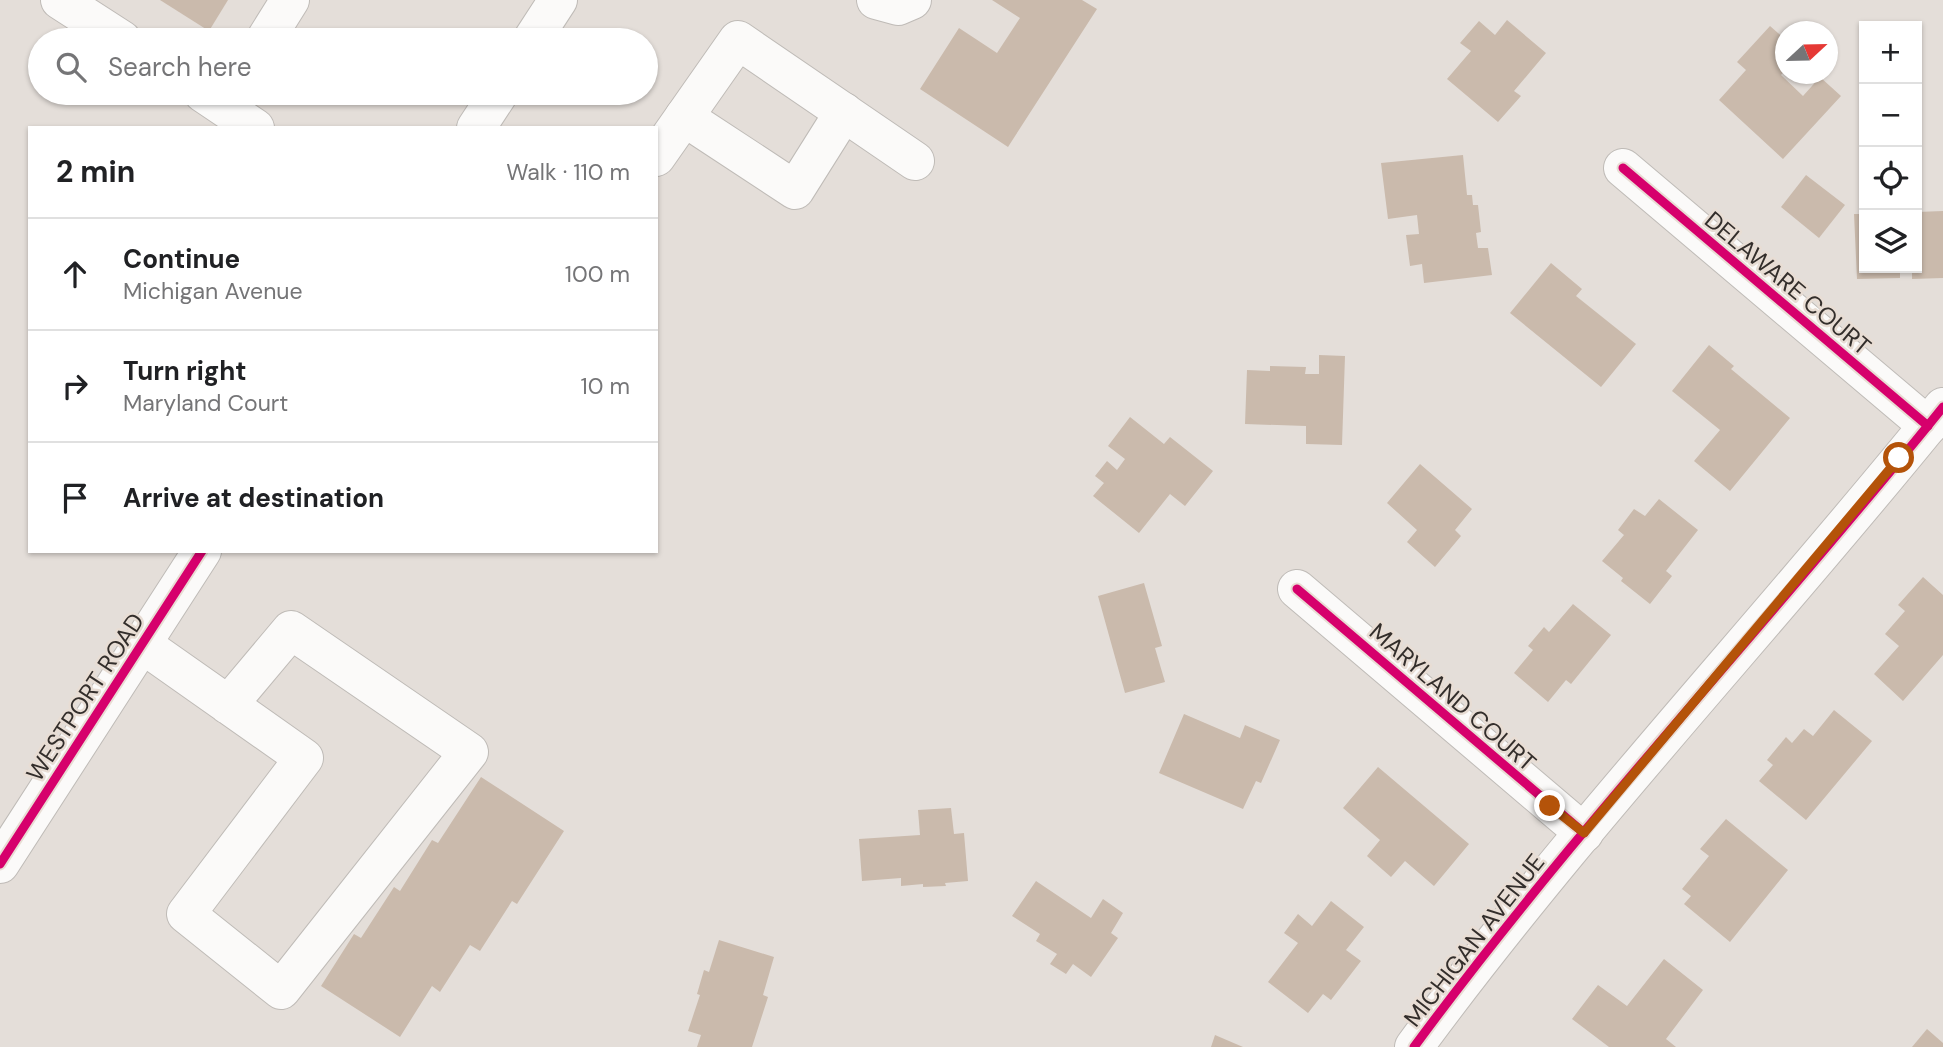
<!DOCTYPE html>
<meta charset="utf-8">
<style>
:root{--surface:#fff;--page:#f2f2f2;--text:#202124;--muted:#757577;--line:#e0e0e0}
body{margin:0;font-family:"DM Sans",sans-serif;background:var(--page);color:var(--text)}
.controls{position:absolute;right:21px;top:21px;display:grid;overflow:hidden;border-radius:0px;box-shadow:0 2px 5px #0004}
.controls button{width:63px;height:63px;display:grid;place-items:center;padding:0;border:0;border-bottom:2px solid var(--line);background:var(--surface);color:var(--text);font:35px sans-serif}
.compass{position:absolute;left:1775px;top:21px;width:63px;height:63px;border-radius:50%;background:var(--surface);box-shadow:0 2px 5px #0004;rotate:68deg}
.stop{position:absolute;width:21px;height:21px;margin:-16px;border:5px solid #b45309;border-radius:50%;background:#fff}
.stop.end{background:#b45309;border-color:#fff;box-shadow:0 2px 7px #0008}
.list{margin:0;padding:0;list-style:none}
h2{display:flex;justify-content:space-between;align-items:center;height:91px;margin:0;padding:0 28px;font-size:30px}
h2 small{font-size:23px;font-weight:400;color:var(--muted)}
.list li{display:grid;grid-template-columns:46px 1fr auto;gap:21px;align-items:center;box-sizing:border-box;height:112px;padding:0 28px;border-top:2px solid var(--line)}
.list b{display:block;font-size:26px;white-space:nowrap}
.list p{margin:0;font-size:23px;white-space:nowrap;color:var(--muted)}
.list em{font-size:23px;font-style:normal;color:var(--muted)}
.icon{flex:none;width:38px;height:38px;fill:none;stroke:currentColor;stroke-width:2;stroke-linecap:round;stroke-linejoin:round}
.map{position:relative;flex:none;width:1943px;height:1047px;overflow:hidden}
.search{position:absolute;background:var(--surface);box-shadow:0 2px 5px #0004;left:28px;top:28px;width:630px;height:77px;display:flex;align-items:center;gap:18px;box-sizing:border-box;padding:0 24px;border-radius:38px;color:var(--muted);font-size:26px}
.panel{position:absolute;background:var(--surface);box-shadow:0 2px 5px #0004;left:28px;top:126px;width:630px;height:427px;border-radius:0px}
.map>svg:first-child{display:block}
</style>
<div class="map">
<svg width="1943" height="1047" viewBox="0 0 1943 1047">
<rect width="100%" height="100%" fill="#e4ded9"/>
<!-- building -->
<g fill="#cabaac">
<polygon points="160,0 228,0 209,31"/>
<polygon points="992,0 1082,0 1097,9 1008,147 920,89 959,28 997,53 1020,18"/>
<polygon points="1507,20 1546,53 1514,91 1521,96 1498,122 1447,79 1471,51 1460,43 1479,21 1495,35"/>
<polygon points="1770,26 1786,40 1786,69 1781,75 1803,96 1820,77 1841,96 1783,159 1719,100 1746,70 1737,62"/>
<polygon points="1463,155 1467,195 1472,195 1473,205 1478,205 1481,232 1476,233 1478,248 1488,248 1492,275 1424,283 1422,264 1410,266 1406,235 1419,234 1417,215 1388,219 1381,163"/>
<polygon points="1806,175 1845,205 1819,238 1781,207"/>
<polygon points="1943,211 1943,278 1912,279 1912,268 1917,268 1917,212"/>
<polygon points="1854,214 1864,214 1864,268 1900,268 1900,278 1857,279"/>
<polygon points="1551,263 1582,289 1576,296 1636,344 1601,387 1510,313"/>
<polygon points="1709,345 1734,366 1731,369 1790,418 1730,491 1694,461 1720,430 1672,391"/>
<polygon points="1319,355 1345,356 1342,445 1306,444 1306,426 1245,424 1247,370 1270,371 1270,366 1306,367 1305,374 1319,374"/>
<polygon points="1130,417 1164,444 1170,437 1213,471 1185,506 1170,494 1139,533 1093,496 1104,483 1095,476 1107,461 1117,470 1125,459 1108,446"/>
<polygon points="1420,464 1472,509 1455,530 1461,536 1435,567 1407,542 1417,530 1387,503"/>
<polygon points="1659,499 1698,530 1666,571 1672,576 1650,604 1621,581 1623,578 1602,561 1624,535 1618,530 1634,509 1645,516"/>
<polygon points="1923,577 1943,595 1943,655 1903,701 1874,674 1899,646 1885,634 1905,611 1898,605"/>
<polygon points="1144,583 1162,646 1155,648 1165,682 1125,693 1098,596"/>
<polygon points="1573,604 1611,635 1571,684 1566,680 1548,702 1514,673 1533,650 1528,646 1544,627 1549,632"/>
<polygon points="1834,710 1872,741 1806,820 1759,781 1773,765 1767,760 1786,737 1792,743 1804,729 1813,736"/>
<polygon points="1184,714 1240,738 1245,725 1280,740 1261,783 1256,781 1243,809 1159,773"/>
<polygon points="1378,767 1469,844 1434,886 1405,861 1391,877 1367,856 1380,840 1343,808"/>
<polygon points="481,777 564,831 517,904 512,901 480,951 470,945 440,992 432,986 400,1037 321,986 354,934 361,938 394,887 400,891 432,840 438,843"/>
<polygon points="951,808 954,834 964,833 968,881 945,883 946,886 923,887 923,884 901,886 901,878 862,881 859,839 920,835 918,810"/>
<polygon points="1726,819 1788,870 1730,942 1684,904 1691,896 1682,889 1709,856 1700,849"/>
<polygon points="1036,881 1091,918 1103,899 1123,913 1111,933 1118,938 1091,977 1073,964 1066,974 1050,964 1057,954 1036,941 1040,934 1012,916"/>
<polygon points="1331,901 1364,927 1346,950 1361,961 1331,1000 1323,994 1308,1013 1268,982 1298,943 1284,933 1298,914 1312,926"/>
<polygon points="719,940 774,957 763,995 768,997 752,1047 697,1047 701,1035 688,1031 700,995 697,994 704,970 709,972"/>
<polygon points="1664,959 1703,990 1666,1039 1676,1047 1609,1047 1572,1019 1598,985 1627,1006"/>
<polygon points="1927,1029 1943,1043 1943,1047 1912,1047"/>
<polygon points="1215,1035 1243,1047 1211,1047"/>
</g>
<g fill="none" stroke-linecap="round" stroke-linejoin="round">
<!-- minor casing -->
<g stroke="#bfbbb7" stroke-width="40">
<g id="minor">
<polyline points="60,0 122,40"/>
<polyline points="876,0 898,6 912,0"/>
<polyline points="265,40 290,0"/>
<polyline points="532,40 558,0"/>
<polyline points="203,93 255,128"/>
<polyline points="684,117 795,190 844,112"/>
<polyline points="476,128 499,93"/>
<polyline points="656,157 738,40 915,161"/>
<polyline points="1623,168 1928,426"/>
<polyline points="1297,589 1584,833"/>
<polyline points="142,644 304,758 186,914 281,990 469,752 291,630 228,705"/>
<polyline points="0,864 202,551"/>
<path d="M 1414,1047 C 1578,824 1770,622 1943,407"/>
</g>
</g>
<!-- minor -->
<use href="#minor" stroke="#fbfaf9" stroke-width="38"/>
<!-- cycleway casing -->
<g stroke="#e8ddd4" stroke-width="13">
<g id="cycleway">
<polyline points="1623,168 1928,426"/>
<polyline points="1297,589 1584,833"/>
<polyline points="0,864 202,551"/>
<path d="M 1414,1047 C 1578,824 1770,622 1943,407"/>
</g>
</g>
<!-- cycleway -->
<use href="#cycleway" stroke="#d6006c" stroke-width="9"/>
</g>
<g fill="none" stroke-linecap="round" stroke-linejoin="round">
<!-- route -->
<polyline stroke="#b45309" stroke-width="9" points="1550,806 1584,833 1899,458"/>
</g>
<g text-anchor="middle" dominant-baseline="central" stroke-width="5" stroke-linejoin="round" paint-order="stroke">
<!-- street labels -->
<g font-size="24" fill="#332e2b" stroke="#e8ddd4">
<text transform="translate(1788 283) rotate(40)">DELAWARE COURT</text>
<text transform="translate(85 697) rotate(-57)">WESTPORT ROAD</text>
<text transform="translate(1453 697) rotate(41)">MARYLAND COURT</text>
<text transform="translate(1474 940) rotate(-52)">MICHIGAN AVENUE</text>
</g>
</g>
</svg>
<div class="controls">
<button>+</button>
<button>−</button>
<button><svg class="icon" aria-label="locate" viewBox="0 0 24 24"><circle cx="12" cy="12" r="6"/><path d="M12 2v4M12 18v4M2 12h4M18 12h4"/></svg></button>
<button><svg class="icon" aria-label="layers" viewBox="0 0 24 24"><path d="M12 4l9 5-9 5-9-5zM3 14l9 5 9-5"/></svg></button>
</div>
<svg class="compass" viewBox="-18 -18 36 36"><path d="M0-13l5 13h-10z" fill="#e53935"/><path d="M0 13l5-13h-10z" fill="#757577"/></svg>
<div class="stop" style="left:1899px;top:458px"></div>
<div class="stop end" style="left:1550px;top:806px"></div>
<div class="search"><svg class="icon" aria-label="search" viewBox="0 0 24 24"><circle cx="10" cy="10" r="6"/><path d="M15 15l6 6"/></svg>Search here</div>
<section class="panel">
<h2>2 min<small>Walk · 110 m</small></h2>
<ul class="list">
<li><svg class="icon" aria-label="ahead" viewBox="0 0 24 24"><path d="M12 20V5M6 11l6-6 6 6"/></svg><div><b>Continue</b><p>Michigan Avenue</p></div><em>100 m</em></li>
<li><svg class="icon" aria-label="right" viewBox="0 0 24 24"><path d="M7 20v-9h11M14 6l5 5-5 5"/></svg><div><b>Turn right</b><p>Maryland Court</p></div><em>10 m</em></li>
<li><svg class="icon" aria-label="arrive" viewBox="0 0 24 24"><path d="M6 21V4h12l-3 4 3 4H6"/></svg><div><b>Arrive at destination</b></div></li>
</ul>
</section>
</div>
